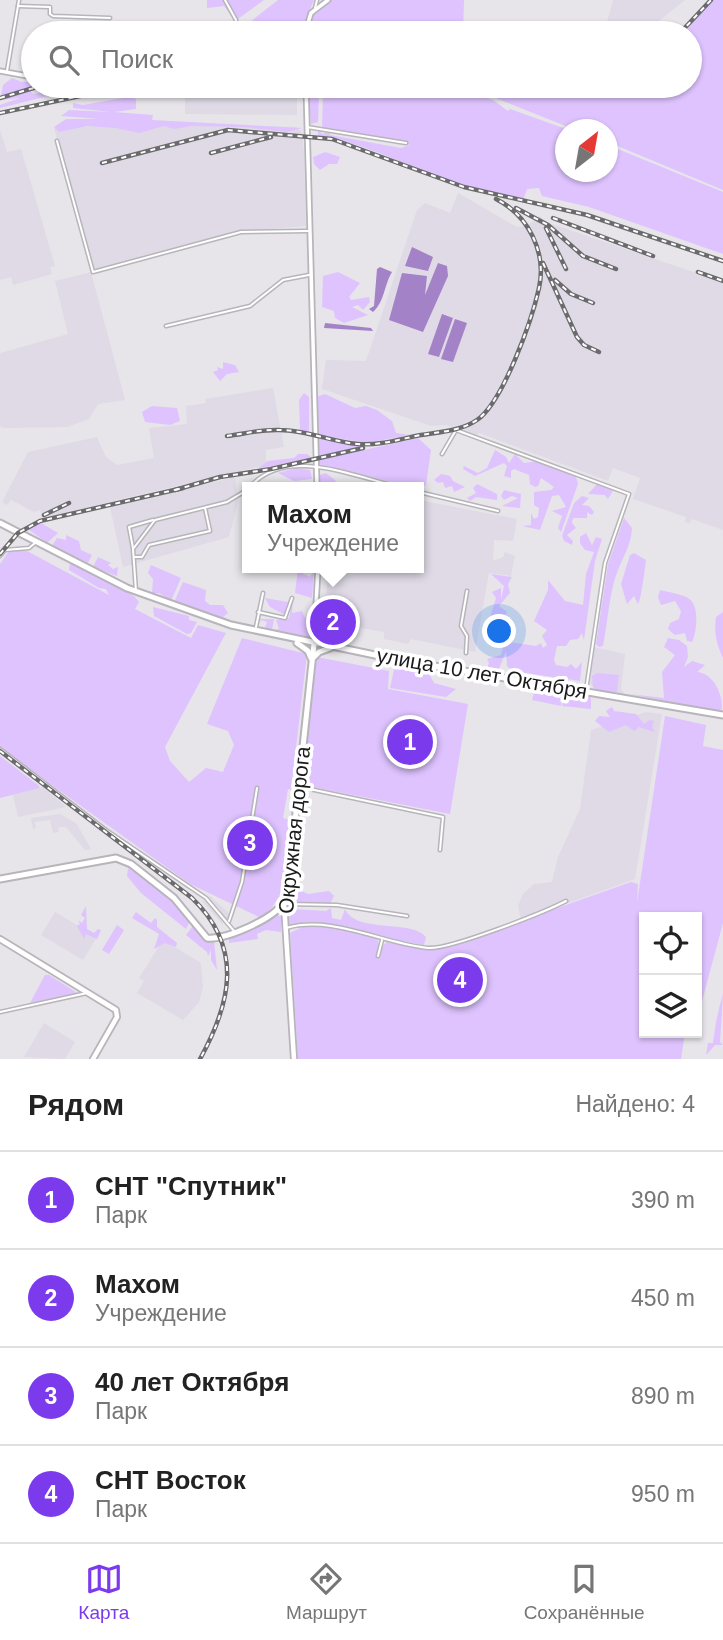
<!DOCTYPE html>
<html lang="ru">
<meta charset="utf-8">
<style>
:root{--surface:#fff;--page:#f6f6f6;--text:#222;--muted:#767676;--line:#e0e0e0;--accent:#7c3aed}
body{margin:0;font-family:Helvetica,sans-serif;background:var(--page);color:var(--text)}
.controls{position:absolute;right:21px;bottom:21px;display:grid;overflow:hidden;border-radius:0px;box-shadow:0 2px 5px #0004}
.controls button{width:63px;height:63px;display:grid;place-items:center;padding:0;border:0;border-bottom:2px solid var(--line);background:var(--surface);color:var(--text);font:35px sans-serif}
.compass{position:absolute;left:555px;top:119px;width:63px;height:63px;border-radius:50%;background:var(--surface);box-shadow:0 2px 5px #0004;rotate:31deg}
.you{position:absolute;left:500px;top:632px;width:24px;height:24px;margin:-18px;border:5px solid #fff;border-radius:50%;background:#1a73e8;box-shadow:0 0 0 10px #1a73e833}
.badge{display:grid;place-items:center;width:46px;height:46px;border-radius:50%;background:var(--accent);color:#fff;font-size:23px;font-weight:700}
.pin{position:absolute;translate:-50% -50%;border:4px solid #fff;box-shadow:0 2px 7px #0006}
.popup{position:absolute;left:242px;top:482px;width:182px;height:91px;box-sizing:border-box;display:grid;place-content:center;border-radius:0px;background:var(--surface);filter:drop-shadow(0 2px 5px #0005);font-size:23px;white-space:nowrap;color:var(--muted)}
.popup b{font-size:26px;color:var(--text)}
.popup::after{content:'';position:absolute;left:50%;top:100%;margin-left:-14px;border:14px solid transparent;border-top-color:var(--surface)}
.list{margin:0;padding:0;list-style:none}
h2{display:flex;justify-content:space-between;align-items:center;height:91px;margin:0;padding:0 28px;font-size:30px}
h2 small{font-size:23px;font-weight:400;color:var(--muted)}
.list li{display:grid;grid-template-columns:46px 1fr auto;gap:21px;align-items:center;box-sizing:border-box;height:98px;padding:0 28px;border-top:2px solid var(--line)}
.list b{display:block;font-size:26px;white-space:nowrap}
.list p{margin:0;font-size:23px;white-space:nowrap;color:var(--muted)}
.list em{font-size:23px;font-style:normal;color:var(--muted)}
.icon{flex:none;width:38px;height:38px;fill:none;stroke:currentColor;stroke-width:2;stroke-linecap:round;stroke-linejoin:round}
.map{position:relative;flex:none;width:723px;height:1059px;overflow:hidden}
.search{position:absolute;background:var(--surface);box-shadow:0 2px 5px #0004;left:21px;right:21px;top:21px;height:77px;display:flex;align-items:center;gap:18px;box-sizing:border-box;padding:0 24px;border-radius:38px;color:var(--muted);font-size:26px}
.sheet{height:483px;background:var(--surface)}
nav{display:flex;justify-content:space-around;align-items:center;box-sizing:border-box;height:98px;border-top:2px solid var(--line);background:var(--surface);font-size:19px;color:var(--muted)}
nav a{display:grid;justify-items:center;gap:4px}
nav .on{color:var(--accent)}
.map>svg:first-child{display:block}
</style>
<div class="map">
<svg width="723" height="1059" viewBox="0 0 723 1059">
<rect width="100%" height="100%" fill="#e7e5ea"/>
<!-- built -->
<g fill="#dfdae6">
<polygon points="613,0 685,0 644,33 604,33"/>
<polygon points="185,86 297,86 297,115 185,114"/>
<polygon points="139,124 296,127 302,132 304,155 306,226 239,231 93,270 54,128"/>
<polygon points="0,130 7,152 21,149 55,266 50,267 52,274 13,285 11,277 0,280"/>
<polygon points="458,193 517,227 527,226 540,216 546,222 723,282 723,530 692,519 690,523 685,522 686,517 633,499 640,478 613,468 608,481 479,433 476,436 446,425 431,426 322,389 326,360 366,361 417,210 425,203 450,213"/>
<polygon points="91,272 125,400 98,404 89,419 67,427 4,428 0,426 0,353 68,334 55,281"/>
<polygon points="273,388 284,447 266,450 266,465 42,518 40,510 34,512 11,500 7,505 2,502 28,452 97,437 106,457 117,465 154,458 149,428 187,424 186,406 206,403 205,399"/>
<polygon points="235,477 238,502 229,537 123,567 110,507"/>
<polygon points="419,500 517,519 513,541 494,540 493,561 503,557 505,552 515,556 511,576 489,573 475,652 411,639 408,644 384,639 384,632 325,622 328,568 419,568"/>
<polygon points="593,647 625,654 621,689 625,695 597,691 590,684"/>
<polygon points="646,712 662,714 635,879 521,920 518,906 523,894 534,884 552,882 558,857 580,809 591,730"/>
<polygon points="43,787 66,807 18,817 13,795"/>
<polygon points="60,814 76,823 91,849 85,850 66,827 59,827 58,832 53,833 50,820 35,822 36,828 33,829 31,818"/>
<polygon points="210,896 231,915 222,924 202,901"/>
<polygon points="55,912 97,937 83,960 41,935"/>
<polygon points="163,940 201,963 203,987 199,1002 183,1020 137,993 144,981 139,978"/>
<polygon points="44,1023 75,1042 65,1059 24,1057"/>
</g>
<!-- green -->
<g fill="#dec3fe" fill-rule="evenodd">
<polygon points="207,0 264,0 238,19 241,29 278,0 314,0 301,31 236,33 236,22 224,6 207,8"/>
<polygon points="331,0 464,0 463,33 306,33 314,12"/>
<polygon points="712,0 723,0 723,190 608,142 608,130 573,129 466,86 690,86 690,33 684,33"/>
<polygon points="12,78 22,82 33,82 30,91 33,94 54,91 60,93 0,108 0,105 20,98 0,100 3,85"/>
<polygon points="158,86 177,86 177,94 164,97 132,94 138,89"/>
<path d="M 308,86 L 459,86 L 493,100 L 508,111 L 510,109 L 566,129 L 566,172 L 608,172 L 608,145 L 723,192 L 723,254 L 589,207 L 542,196 L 539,188 L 527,189 L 523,200 C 508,196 484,192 463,185 C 415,171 369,143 318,136 L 318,129 L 322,134 L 329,132 L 322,130 L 323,92 L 319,95 L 318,122 L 311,124 ZM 330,132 L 331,131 L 410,145 L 401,148 L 330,135 Z"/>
<polygon points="129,97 136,99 136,109 114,112 153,115 152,120 302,128 287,132 243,127 191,126 174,129 164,126 139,133 116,128 87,126 59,132 54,127 66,119 99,119 61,116 69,110 111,112 73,108 73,103 83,105"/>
<polygon points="325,152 340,157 337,164 329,164 320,170 314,164 313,157"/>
<polygon points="338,272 360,283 349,297 351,300 369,297 370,302 363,310 358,305 352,307 368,315 344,323 335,318 334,311 322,307 323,276"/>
<polygon points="223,362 235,365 239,372 227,374 220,381 213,372 218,370 217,367 223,369"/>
<polygon points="304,393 309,397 309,434 300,430 299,400"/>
<polygon points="325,394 355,408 366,406 377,410 392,421 396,433 409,435 367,443 318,435 316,397"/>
<polygon points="152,406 177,408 180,421 170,425 145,422 142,412"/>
<polygon points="318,438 359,446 359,447 319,457"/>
<polygon points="418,438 431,450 426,485 420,489 318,464 319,460"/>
<polygon points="495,450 506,457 509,463 515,454 524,463 538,461 575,473 578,484 561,532 558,528 562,516 552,511 566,507 559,495 552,496 540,530 522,526 531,525 531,513 534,519 538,517 539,508 534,505 534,492 551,490 554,487 541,478 538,486 535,487 530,484 529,475 514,469 511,471 511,478 504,476 507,466 504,463 475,476 463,469 464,466 478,473 487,468"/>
<polygon points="298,454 307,454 312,458 257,469 268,461 294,458"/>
<polygon points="296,468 310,470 312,479 294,481 278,473"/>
<polygon points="326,473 336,481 332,487 319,487 319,475"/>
<polygon points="441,474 450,476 453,481 465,487 454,492 452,486 445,488 443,482 438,483 434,480"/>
<polygon points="598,483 614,489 608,499 605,495 588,494"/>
<polygon points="477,484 497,494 497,500 476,497 470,501 467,498 476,493 473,488"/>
<polygon points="504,490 521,494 520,508 502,506 518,498 512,496 504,500 501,496"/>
<polygon points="582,496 589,498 582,505 589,506 594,512 592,515 587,512 587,518 573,518 572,523 576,528 567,535 573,541 572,545 564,541 562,536 574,503"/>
<path d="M 624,518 L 632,528 C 631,545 624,555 618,570 C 609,592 608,622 603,646 L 599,647 L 596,644 L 608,564 Z"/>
<polygon points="41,523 58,533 47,543 28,529"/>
<polygon points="586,533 592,545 596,537 602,539 595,561 584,640 582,633 578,639 570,640 566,646 557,646 554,660 556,665 567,667 571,664 576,669 582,662 580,681 512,671 507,666 506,651 499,669 487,668 489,663 487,659 501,655 503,647 509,642 536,646 541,643 543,648 547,645 542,636 547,630 534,621 548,590 548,580 565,601 583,605 586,574 594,552 585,550 580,543 580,537"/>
<polygon points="66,535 79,541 81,550 92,555 88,563 52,546 57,538 66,540"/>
<path d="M 9,551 L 27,551 L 109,595 L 106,589 L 99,588 L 69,570 L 70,563 L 134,596 L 139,602 L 135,609 L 191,638 L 198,625 L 226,633 L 165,747 L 170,761 L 189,782 L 206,768 L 223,772 L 234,745 L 228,731 L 207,724 L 242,638 L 307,654 L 291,790 L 288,789 L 283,818 L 292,821 C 289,859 292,893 261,918 L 190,884 L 0,748 L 0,564 Z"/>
<path d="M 634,553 L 646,560 C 645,568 641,601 638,604 L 634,596 L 627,604 L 621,584 L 630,555 Z"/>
<polygon points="98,557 111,563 108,565 113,569 118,567 117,576 93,567"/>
<polygon points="151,565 181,578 171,601 159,593 152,593 153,579 148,573"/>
<polygon points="298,568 303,568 302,573 310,577 314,570 312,598 295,593"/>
<polygon points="491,574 512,577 508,584 510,593 499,606 507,612 493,631 489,621 496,598 492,592 501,588 501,600 504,586"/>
<polygon points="183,582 206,590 205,601 210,605 223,605 228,613 223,617 230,620 216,618 177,603 175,600"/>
<path d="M 660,590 C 668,592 680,594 688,598 C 700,604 697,633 692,642 L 687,641 L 685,633 L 675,635 L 668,629 L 670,623 L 679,619 L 681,611 L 675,601 L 661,605 L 658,597 Z"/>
<polygon points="293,597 292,613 302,611 305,618 309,611 312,620 310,638 259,628 265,628 267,622 261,620 259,623 259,619 274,619 272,630 279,629 276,620 289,618"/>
<polygon points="265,598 288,602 285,615 270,607"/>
<polygon points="153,607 189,616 189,620 197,622 191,633 187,634 154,616"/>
<path d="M 723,612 L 723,658 C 716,643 714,633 716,617 Z"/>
<path d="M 668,638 L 679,640 L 687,646 L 688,657 L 684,667 L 692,661 L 705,665 L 697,672 C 713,673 723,694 722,709 L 718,711 L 629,694 L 664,698 L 662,672 L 675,655 L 664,647 Z"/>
<polygon points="317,657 389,671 388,689 468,704 450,814 302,785"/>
<polygon points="412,667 427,670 434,683 456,689 446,697 390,688 394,670"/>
<polygon points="597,673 619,675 617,692 597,691 593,687 592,676"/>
<polygon points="536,686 563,693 561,706 532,700"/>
<polygon points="570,692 591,695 591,709 562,706 565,693"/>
<polygon points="612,707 614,711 636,714 644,724 650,720 654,721 652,727 655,732 639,727 634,731 626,725 609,732 595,721 599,716 610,717 606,711"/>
<path d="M 665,716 L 706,725 L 703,746 L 723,750 L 723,923 L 697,1020 L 697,970 L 702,942 L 699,938 L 697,950 L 697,917 L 644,917 L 644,1033 L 685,1033 L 681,1059 L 298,1059 L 290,933 L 309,924 L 338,928 L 309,922 L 289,925 L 287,922 L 291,909 L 326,911 L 331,908 L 332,918 L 341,920 L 345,909 C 356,934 412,919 426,937 L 424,945 L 361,934 L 378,940 L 379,949 L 387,942 L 442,949 L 631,882 L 638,884 L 637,903 Z"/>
<polygon points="0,756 38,785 40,788 0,798"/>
<polygon points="128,868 134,869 180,907 190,921 186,929 141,893 127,876"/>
<polygon points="297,889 308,894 329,891 334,896 330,904 296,902 298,896 293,892"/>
<polygon points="86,906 87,929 94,933 98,929 101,930 97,939 86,934 84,939 77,926 80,924 78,920 82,923 85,918 81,915"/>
<polygon points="136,912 151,923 155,918 157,920 157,927 177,943 176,947 165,943 154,949 159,934 132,918"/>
<polygon points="275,914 282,917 281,932 266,930 257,934 258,939 229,943 229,936 264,922"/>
<polygon points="117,925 124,930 109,954 102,950"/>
<polygon points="193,926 202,938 214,941 217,970 211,960 211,950 208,956 207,952 186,935"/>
<polygon points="45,975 49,975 79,994 30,1003"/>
<path d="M 723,994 L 720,1042 L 723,1045 L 715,1045 L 706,1055 L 708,1043 L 713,1043 C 715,1026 718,1010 723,994 Z"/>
</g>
<!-- water -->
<g fill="#a382c7">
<polygon points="412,247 433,257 428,271 405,266"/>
<polygon points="438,263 447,266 448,276 423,332 389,320 402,273 427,276 425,295"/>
<path d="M 380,267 L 392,272 C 384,285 385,301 373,312 L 369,309 L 374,306 L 377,269 Z"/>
<polygon points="442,314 453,318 439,357 428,354"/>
<polygon points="455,319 467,323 453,362 441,359"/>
<polygon points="325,323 371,328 373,331 324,328"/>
</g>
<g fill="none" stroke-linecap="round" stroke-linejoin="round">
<!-- minor casing -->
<g stroke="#b7b5ba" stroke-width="5">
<g id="minor">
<polyline points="225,0 236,20 234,33"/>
<polyline points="18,6 50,7 50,14 53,16 110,18"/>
<polyline points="315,8 317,0"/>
<polyline points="7,71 19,0"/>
<polyline points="307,127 406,143"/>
<polyline points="57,141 93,272 241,232 308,231"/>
<polyline points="166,326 250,306 283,280 309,275"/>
<polyline points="442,454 456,430 629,494 605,563 586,690"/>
<path d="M 250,487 C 286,445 354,477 400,487"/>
<polyline points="419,492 498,511"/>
<polyline points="133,548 129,527 153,520"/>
<polyline points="0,556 5,550 29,548 35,543"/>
<polyline points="135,557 142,557 149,545 210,531 205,508"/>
<polyline points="136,591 133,549 155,520 227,502 247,490"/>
<polyline points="258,612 285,618 292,598"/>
<polyline points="256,627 263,593"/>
<polyline points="466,653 467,636 461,626 467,591"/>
<polyline points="0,749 106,830 206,898 234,931"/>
<polyline points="300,787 443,817 440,850"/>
<polyline points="287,904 337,905 407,916"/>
<polyline points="229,921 242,882 257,788"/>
<path d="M 286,928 C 333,915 380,943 428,948 C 449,950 545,912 566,901"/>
<polyline points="378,956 382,940"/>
<polyline points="0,1012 87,993"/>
</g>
</g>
<!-- tertiary casing -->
<g stroke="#b7b5ba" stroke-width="7">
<g id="tertiary">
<polyline points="305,33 311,13 328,0"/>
<polyline points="0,71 33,77"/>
<polyline points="306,86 317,487"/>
<polyline points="314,642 318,568"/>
</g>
</g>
<!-- secondary casing -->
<g stroke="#b7b5ba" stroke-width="8">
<g id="secondary">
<polyline points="284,903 294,1059"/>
<polyline points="0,939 116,1010 117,1017 93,1059"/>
</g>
</g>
<!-- primary casing -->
<g stroke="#b7b5ba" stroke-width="9">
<g id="primary">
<polyline points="0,523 127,588 231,625 399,660 723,715"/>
<polyline points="297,643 308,651 311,658"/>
<polyline points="312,659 319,652 330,648"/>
<path d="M 0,879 L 116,858 L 131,864 L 174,898 L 207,938 C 226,940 273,919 283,903 C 286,899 287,892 288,887 L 314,644"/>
</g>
</g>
<!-- minor -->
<use href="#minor" stroke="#fff" stroke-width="2"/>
<!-- tertiary -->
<use href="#tertiary" stroke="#fff" stroke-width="3.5"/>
<!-- secondary -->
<use href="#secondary" stroke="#fff" stroke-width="4.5"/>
<!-- primary -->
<use href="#primary" stroke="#fff" stroke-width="5"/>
<!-- rail casing -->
<g stroke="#6b6b6d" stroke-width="4.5">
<g id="rail">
<polyline points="680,33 711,0"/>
<polyline points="0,98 40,86"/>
<polyline points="0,113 127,86"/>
<polyline points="211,153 271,137"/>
<polyline points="102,163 228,130 332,139 464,187 587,215 723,261"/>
<polyline points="516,208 548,225 583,256 616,269"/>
<polyline points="553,218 653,256"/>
<polyline points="546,228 566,269"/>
<polyline points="543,263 577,337 584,345 599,352"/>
<polyline points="698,272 723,281"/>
<polyline points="555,280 571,294 593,303"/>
<path d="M 227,436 C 244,434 262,429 280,430 C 306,430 332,442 358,444 C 379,446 400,439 421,435 C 439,432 461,431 477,420 C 503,402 532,320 539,288 C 547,252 528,215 496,199"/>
<polyline points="175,490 220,477 271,469 363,448"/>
<polyline points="44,515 69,503"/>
<polyline points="0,554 18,533 40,521 183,488"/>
<path d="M 0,751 L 192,898 C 244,948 231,1003 200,1059"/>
</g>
</g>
<!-- rail -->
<use href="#rail" stroke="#fff" stroke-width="2" stroke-dasharray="5" stroke-linecap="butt"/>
</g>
<g text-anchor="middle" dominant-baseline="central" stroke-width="7" stroke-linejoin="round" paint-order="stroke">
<!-- street labels -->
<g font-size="21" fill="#1b1b1c" stroke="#fff">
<text transform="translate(482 673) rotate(10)">улица 10 лет Октября</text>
<text transform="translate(294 830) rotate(-84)">Окружная дорога</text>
</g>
</g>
</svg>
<div class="controls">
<button><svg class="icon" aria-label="locate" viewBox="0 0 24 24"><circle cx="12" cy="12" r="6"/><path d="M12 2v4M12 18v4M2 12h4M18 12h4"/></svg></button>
<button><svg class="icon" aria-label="layers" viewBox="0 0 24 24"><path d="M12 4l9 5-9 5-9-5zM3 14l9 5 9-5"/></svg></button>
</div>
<svg class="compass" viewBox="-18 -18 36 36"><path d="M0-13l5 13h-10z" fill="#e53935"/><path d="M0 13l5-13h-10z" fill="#767676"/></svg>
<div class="you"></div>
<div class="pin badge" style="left:410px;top:742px">1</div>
<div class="pin badge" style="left:333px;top:622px">2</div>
<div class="popup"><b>Махом</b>Учреждение</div>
<div class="pin badge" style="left:250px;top:843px">3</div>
<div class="pin badge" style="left:460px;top:980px">4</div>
<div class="search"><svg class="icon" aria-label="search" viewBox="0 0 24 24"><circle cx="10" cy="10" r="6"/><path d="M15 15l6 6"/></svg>Поиск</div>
</div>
<section class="sheet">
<h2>Рядом<small>Найдено: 4</small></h2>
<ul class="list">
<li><span class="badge">1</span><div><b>СНТ &quot;Спутник&quot;</b><p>Парк</p></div><em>390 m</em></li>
<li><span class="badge">2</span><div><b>Махом</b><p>Учреждение</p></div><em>450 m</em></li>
<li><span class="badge">3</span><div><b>40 лет Октября</b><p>Парк</p></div><em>890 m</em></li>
<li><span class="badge">4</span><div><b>СНТ Восток</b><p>Парк</p></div><em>950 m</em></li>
</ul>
</section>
<nav>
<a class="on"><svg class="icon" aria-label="map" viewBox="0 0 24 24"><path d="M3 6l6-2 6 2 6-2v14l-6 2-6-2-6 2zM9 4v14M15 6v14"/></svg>Карта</a>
<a><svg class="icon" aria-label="directions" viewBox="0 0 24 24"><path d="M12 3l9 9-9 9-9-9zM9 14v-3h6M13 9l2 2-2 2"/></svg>Маршрут</a>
<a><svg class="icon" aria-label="saved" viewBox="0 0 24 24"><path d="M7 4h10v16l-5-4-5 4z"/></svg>Сохранённые</a>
</nav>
